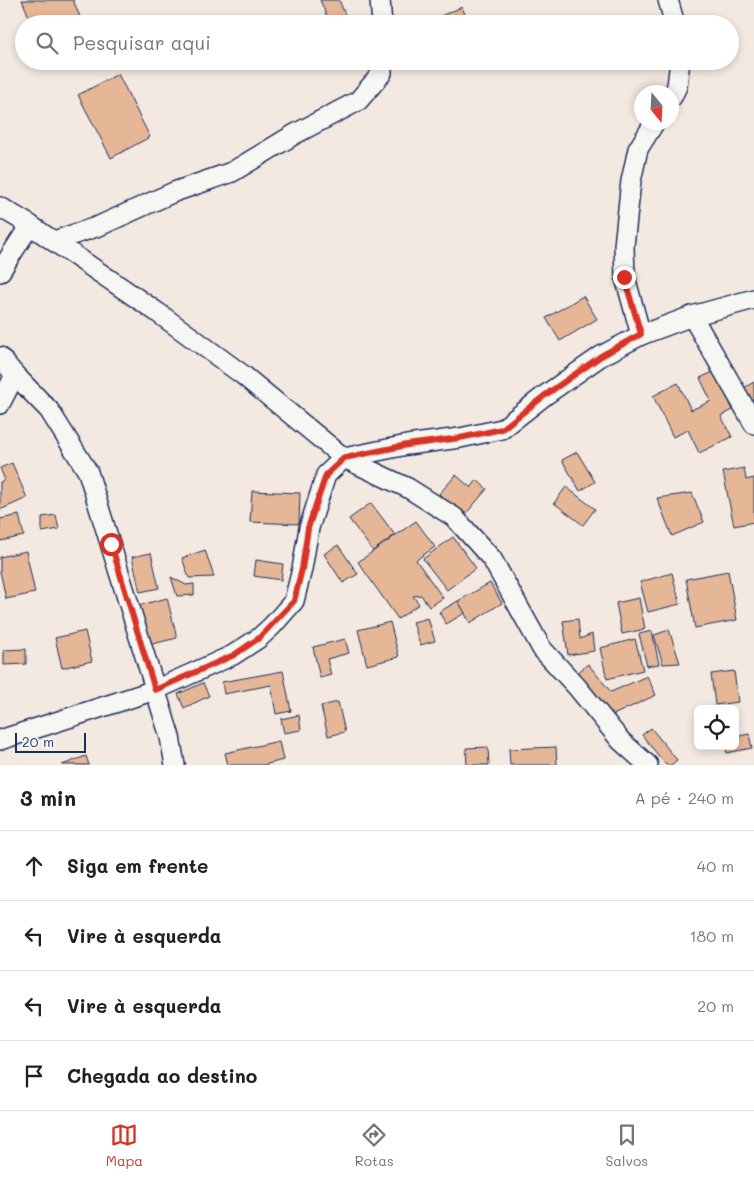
<!DOCTYPE html>
<html lang="pt">
<meta charset="utf-8">
<style>
:root{--surface:#fff;--page:#f2f2f2;--text:#202124;--muted:#757577;--line:#e0e0e0;--accent:#d93025}
body{margin:0;font-family:Mali,sans-serif;background:var(--page);color:var(--text)}
.controls{position:absolute;right:15px;bottom:15px;display:grid;overflow:hidden;border-radius:8px;box-shadow:0 2px 8px #0003}
.controls button{width:45px;height:45px;display:grid;place-items:center;padding:0;border:0;border-bottom:1px solid var(--line);background:var(--surface);color:var(--text);font:25px sans-serif}
.compass{position:absolute;left:634px;top:85px;width:45px;height:45px;border-radius:50%;background:var(--surface);box-shadow:0 2px 8px #0003;rotate:162deg}
.scale{position:absolute;left:15px;bottom:12px;width:71px;box-sizing:border-box;padding-left:5px;border:2px solid #1b2f5e;border-top:0;font-size:14px;line-height:18px;white-space:nowrap;color:#1b2f5e;-webkit-text-stroke:4px #f6f6f2;paint-order:stroke}
.stop{position:absolute;width:15px;height:15px;margin:-11px;border:4px solid #d93025;border-radius:50%;background:#fff}
.stop.end{background:#d93025;border-color:#fff;box-shadow:0 1px 5px #0008}
.list{margin:0;padding:0;list-style:none}
h2{display:flex;justify-content:space-between;align-items:center;height:65px;margin:0;padding:0 20px;font-size:21px}
h2 small{font-size:16px;font-weight:400;color:var(--muted)}
.list li{display:grid;grid-template-columns:32px 1fr auto;gap:15px;align-items:center;box-sizing:border-box;height:70px;padding:0 20px;border-top:1px solid var(--line)}
.list b{display:block;font-size:19px;white-space:nowrap}
.list em{font-size:16px;font-style:normal;color:var(--muted)}
.icon{flex:none;width:28px;height:28px;fill:none;stroke:currentColor;stroke-width:2;stroke-linecap:round;stroke-linejoin:round}
.map{position:relative;flex:none;width:754px;height:765px;overflow:hidden}
.search{position:absolute;background:var(--surface);box-shadow:0 2px 8px #0003;left:15px;right:15px;top:15px;height:55px;display:flex;align-items:center;gap:12px;box-sizing:border-box;padding:0 18px;border-radius:28px;color:var(--muted);font-size:19px}
.sheet{height:345px;background:var(--surface)}
nav{display:flex;justify-content:space-around;align-items:center;box-sizing:border-box;height:70px;border-top:1px solid var(--line);background:var(--surface);font-size:14px;color:var(--muted)}
nav a{display:grid;justify-items:center;gap:2px}
nav .on{color:var(--accent)}
.map>svg:first-child{display:block}
</style>
<div class="map">
<svg width="754" height="765" viewBox="0 0 754 765">
<rect width="100%" height="100%" fill="#f3e9e0"/>
<filter id="ink" filterUnits="userSpaceOnUse"><feTurbulence type="fractalNoise" baseFrequency=".02" numOctaves="2"/><feDisplacementMap in="SourceGraphic" scale="10" xChannelSelector="R" yChannelSelector="G"/><feConvolveMatrix kernelMatrix="1 2 1 2 8 2 1 2 1" color-interpolation-filters="sRGB"/></filter>
<g filter="url(#ink)">
<!-- building -->
<g fill="#e6b797" stroke="#1b2f5e">
<polygon points="22,0 73,0 83,24 32,24"/>
<polygon points="320,0 339,0 346,17 330,24"/>
<polygon points="462,7 469,24 432,24 431,20"/>
<polygon points="118,74 150,137 111,158 78,95"/>
<polygon points="583,296 597,319 560,341 546,318"/>
<polygon points="715,371 733,410 721,416 732,437 699,453 688,430 673,437 653,396 678,383 691,410 711,401 700,378"/>
<polygon points="754,382 754,411 742,389"/>
<polygon points="577,452 595,482 580,491 562,460"/>
<polygon points="12,463 27,498 0,510 0,482 5,480 0,468"/>
<polygon points="744,468 746,480 754,478 754,522 734,526 723,472"/>
<polygon points="456,475 471,488 477,480 487,489 464,516 439,494"/>
<polygon points="566,487 595,509 583,525 554,503"/>
<polygon points="252,491 300,493 299,524 250,522"/>
<polygon points="692,493 704,522 672,536 657,498"/>
<polygon points="371,503 395,535 373,551 349,519"/>
<polygon points="19,515 24,536 0,541 0,519"/>
<polygon points="56,515 59,529 42,532 42,517"/>
<polygon points="416,521 435,547 416,560 443,598 429,607 421,595 413,596 419,604 398,619 358,562"/>
<polygon points="453,537 476,568 447,590 423,559"/>
<polygon points="338,545 358,574 343,583 324,554"/>
<polygon points="205,550 214,577 189,578 182,558"/>
<polygon points="26,551 35,593 6,599 0,571 0,557"/>
<polygon points="151,553 159,588 140,592 132,557"/>
<polygon points="256,560 283,564 281,580 254,576"/>
<polygon points="728,571 737,620 695,628 686,579"/>
<polygon points="672,573 680,604 648,612 640,582"/>
<polygon points="171,577 186,585 194,584 194,595 177,596"/>
<polygon points="490,583 502,603 470,623 458,601"/>
<polygon points="167,598 177,638 148,645 137,606"/>
<polygon points="639,598 645,629 622,634 616,603"/>
<polygon points="458,601 465,613 446,624 439,612"/>
<polygon points="428,618 435,641 420,645 413,622"/>
<polygon points="578,619 580,639 592,634 594,651 568,655 563,621"/>
<polygon points="390,622 399,657 367,665 358,630"/>
<polygon points="669,630 680,663 663,664 654,635"/>
<polygon points="85,631 92,661 62,668 55,638"/>
<polygon points="652,631 659,664 647,666 639,634"/>
<polygon points="345,639 349,653 327,659 331,675 320,678 313,647"/>
<polygon points="635,639 643,670 607,679 600,648"/>
<polygon points="26,649 26,664 4,665 4,650"/>
<polygon points="588,664 611,692 647,676 656,695 611,716 576,674"/>
<polygon points="283,671 291,711 276,714 271,685 224,694 222,682"/>
<polygon points="734,671 738,702 715,705 711,674"/>
<polygon points="203,683 209,696 184,708 178,694"/>
<polygon points="338,702 345,732 328,736 321,706"/>
<polygon points="299,715 301,730 284,733 281,719"/>
<polygon points="651,728 677,760 671,765 666,765 642,735"/>
<polygon points="749,734 752,748 727,753 725,746 735,746 735,737"/>
<polygon points="279,741 283,760 264,765 228,765 225,753"/>
<polygon points="488,747 489,765 467,765 466,748"/>
<polygon points="556,747 557,765 510,765 509,749"/>
<polygon points="86,756 89,765 62,765"/>
</g>
<g fill="none" stroke-linecap="round" stroke-linejoin="round">
<!-- minor casing -->
<g stroke="#1b2f5e" stroke-width="22">
<g id="minor">
<polyline points="380,0 382,24"/>
<polyline points="668,0 675,24"/>
<polyline points="672,97 677,86 680,61"/>
<polyline points="0,207 30,225 157,312 243,375 344,458 408,488 454,517 492,559 542,649 577,687 621,741 648,765"/>
<polyline points="54,241 99,226 174,192 232,172 295,134 358,101 382,73 382,61"/>
<polyline points="0,272 30,225"/>
<polyline points="692,316 754,424"/>
<polyline points="641,335 625,277 624,246 631,181 638,149 655,122"/>
<polyline points="0,357 15,375 49,410 88,472 170,737 175,765"/>
<polyline points="0,404 15,375"/>
<polyline points="0,740 155,690 233,655 259,638 272,626 294,601 302,569 309,528 326,475 344,458 407,445 460,438 502,429 544,396 601,356 641,335 692,316 754,299"/>
</g>
</g>
<!-- minor -->
<use href="#minor" stroke="#f6f6f2" stroke-width="19"/>
</g>
</g>
<g fill="none" stroke-linecap="round" stroke-linejoin="round" filter="url(#ink)">
<!-- route -->
<polyline stroke="#d93025" stroke-width="6" points="111,544 155,690 234,655 259,638 294,601 302,569 308,528 326,475 344,458 407,445 460,438 502,429 544,396 601,356 641,334 624,277"/>
</g>
</svg>
<div class="controls">
<button><svg class="icon" aria-label="locate" viewBox="0 0 24 24"><circle cx="12" cy="12" r="6"/><path d="M12 2v4M12 18v4M2 12h4M18 12h4"/></svg></button>
</div>
<svg class="compass" viewBox="-18 -18 36 36"><path d="M0-13l5 13h-10z" fill="#e53935"/><path d="M0 13l5-13h-10z" fill="#757577"/></svg>
<div class="scale">20 m</div>
<div class="stop" style="left:111px;top:544px"></div>
<div class="stop end" style="left:624px;top:277px"></div>
<div class="search"><svg class="icon" aria-label="search" viewBox="0 0 24 24"><circle cx="10" cy="10" r="6"/><path d="M15 15l6 6"/></svg>Pesquisar aqui</div>
</div>
<section class="sheet">
<h2>3 min<small>A pé · 240 m</small></h2>
<ul class="list">
<li><svg class="icon" aria-label="ahead" viewBox="0 0 24 24"><path d="M12 20V5M6 11l6-6 6 6"/></svg><div><b>Siga em frente</b></div><em>40 m</em></li>
<li><svg class="icon" aria-label="left" viewBox="0 0 24 24"><path d="M17 20v-9H6M10 6l-5 5 5 5"/></svg><div><b>Vire à esquerda</b></div><em>180 m</em></li>
<li><svg class="icon" aria-label="left" viewBox="0 0 24 24"><path d="M17 20v-9H6M10 6l-5 5 5 5"/></svg><div><b>Vire à esquerda</b></div><em>20 m</em></li>
<li><svg class="icon" aria-label="arrive" viewBox="0 0 24 24"><path d="M6 21V4h12l-3 4 3 4H6"/></svg><div><b>Chegada ao destino</b></div></li>
</ul>
</section>
<nav>
<a class="on"><svg class="icon" aria-label="map" viewBox="0 0 24 24"><path d="M3 6l6-2 6 2 6-2v14l-6 2-6-2-6 2zM9 4v14M15 6v14"/></svg>Mapa</a>
<a><svg class="icon" aria-label="directions" viewBox="0 0 24 24"><path d="M12 3l9 9-9 9-9-9zM9 14v-3h6M13 9l2 2-2 2"/></svg>Rotas</a>
<a><svg class="icon" aria-label="saved" viewBox="0 0 24 24"><path d="M7 4h10v16l-5-4-5 4z"/></svg>Salvos</a>
</nav>
